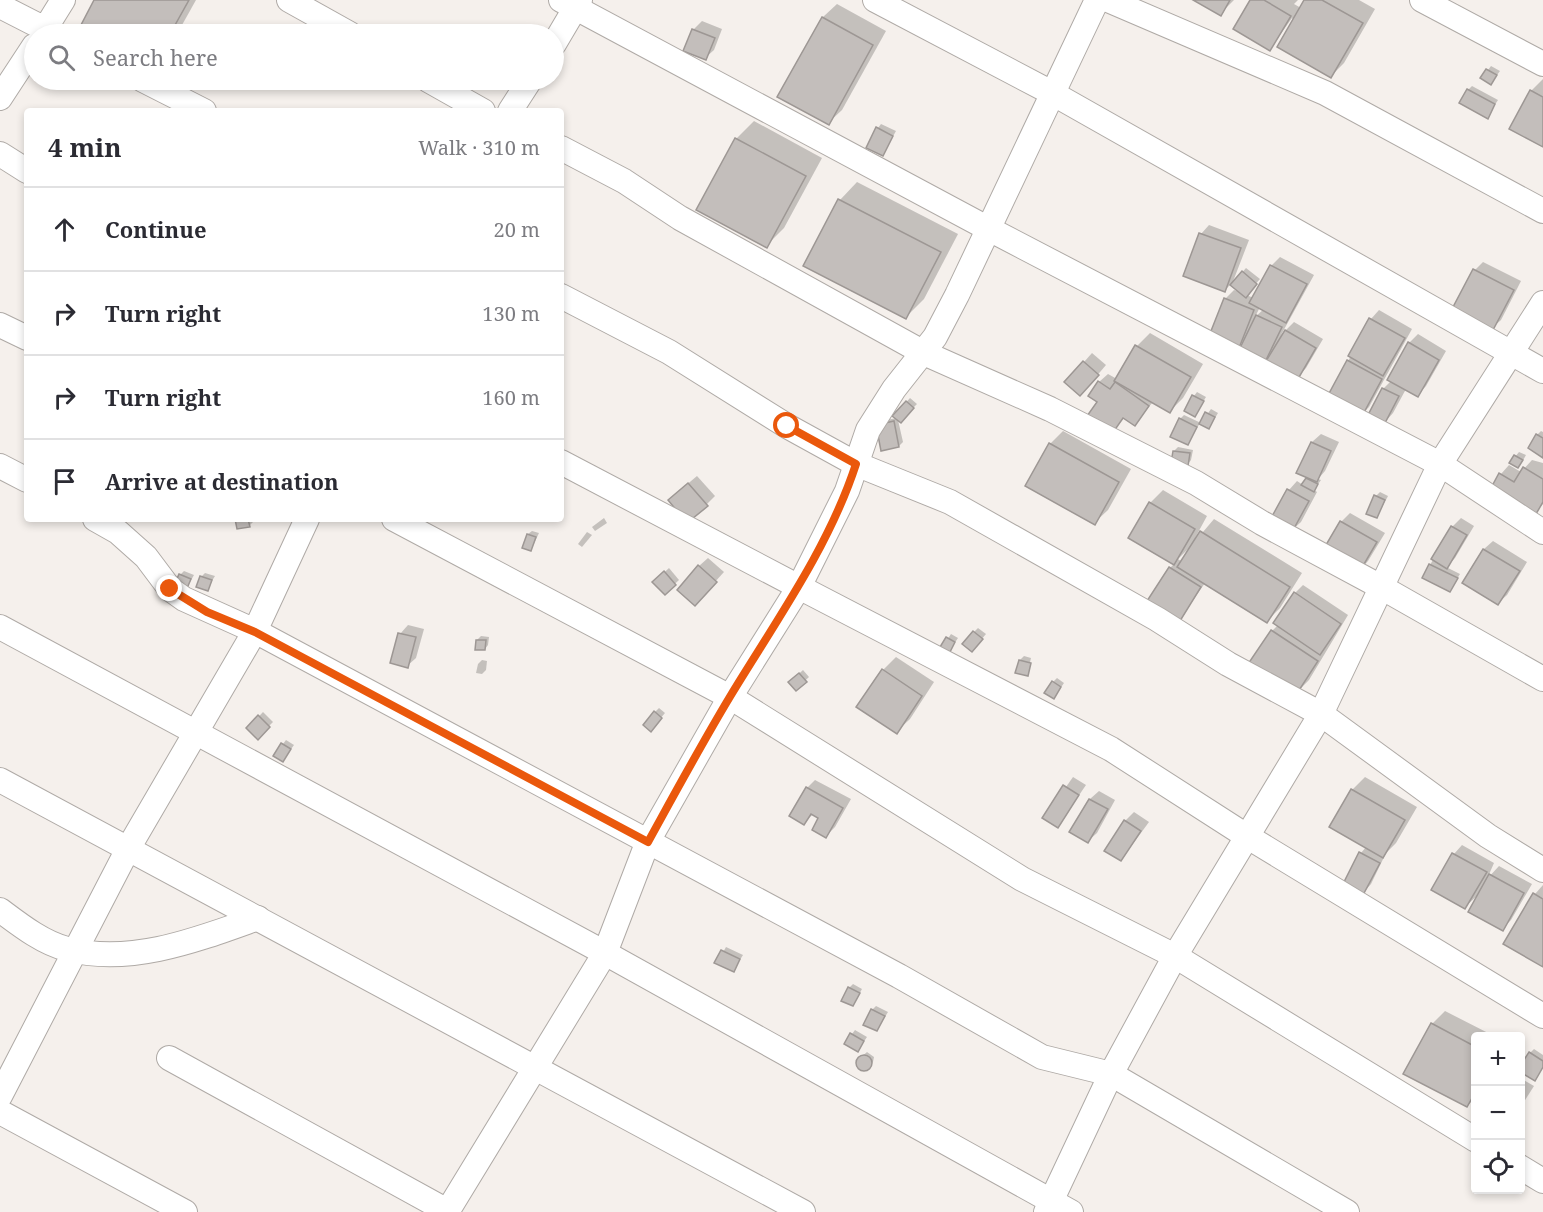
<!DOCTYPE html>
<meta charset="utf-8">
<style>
:root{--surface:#fff;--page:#f2f2f3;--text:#2b2b33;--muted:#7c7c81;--line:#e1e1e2}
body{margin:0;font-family:"Noto Serif",serif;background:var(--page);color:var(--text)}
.controls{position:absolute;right:18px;bottom:18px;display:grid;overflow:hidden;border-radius:6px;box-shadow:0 3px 9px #0003}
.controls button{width:54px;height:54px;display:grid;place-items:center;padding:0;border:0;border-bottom:2px solid var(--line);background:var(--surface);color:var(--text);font:30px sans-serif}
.stop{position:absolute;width:18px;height:18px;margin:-14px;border:4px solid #ea580c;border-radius:50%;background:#fff}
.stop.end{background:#ea580c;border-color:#fff;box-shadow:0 2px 6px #0008}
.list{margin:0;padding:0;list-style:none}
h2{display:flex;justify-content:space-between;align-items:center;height:78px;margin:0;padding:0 24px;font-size:26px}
h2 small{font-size:20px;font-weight:400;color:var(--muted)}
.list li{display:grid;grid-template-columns:39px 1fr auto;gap:18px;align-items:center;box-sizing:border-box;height:84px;padding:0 24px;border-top:2px solid var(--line)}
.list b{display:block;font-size:22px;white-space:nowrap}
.list em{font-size:20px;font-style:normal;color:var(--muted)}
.icon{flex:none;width:33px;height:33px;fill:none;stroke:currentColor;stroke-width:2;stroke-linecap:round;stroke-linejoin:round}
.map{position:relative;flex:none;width:1543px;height:1212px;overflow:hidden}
.search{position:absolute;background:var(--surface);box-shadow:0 3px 9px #0003;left:24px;top:24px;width:540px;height:66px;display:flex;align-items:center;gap:15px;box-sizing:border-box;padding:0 21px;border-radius:33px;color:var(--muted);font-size:22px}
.panel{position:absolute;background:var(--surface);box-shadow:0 3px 9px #0003;left:24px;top:108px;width:540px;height:414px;border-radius:6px}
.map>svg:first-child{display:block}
</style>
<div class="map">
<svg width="1543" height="1212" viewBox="0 0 1543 1212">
<rect width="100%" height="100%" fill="#f5f0ec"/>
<!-- shadow -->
<g fill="#0003" fill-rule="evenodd">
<polygon points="96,0 196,0 177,34 101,34 83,25"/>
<polygon points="1196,0 1234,0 1220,14"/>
<polygon points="1252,0 1298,0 1294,4 1301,8 1305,0 1359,0 1375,9 1344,63 1331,76 1292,18 1270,49"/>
<polygon points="837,4 886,31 842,110 828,123 779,96 823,17"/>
<polygon points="702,21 722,29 714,50 705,58 693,30"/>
<polygon points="1491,66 1500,71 1491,83 1482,78"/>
<polygon points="1543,79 1543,145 1511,128 1531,91"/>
<polygon points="1472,86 1498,100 1487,117 1468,90"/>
<polygon points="754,121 822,158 784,228 766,246 698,209 736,139"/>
<polygon points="881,124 896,131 883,154 878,128"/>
<polygon points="857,182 958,234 924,299 906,317 805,266 840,200"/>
<path d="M 1209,225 L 1249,240 L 1232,284 L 1246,268 L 1260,279 L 1246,295 L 1254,298 L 1271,266 L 1280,257 L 1314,275 L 1281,335 L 1294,322 L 1323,339 L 1306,368 L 1298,377 L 1273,351 L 1265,358 L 1245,339 L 1239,346 L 1225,299 L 1234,290 L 1241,292 L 1231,284 L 1225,290 L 1185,275 L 1201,234 ZM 1260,307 L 1264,309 L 1255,317 Z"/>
<polygon points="1483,262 1521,281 1501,320 1492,328 1475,270"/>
<polygon points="1379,310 1412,329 1369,407 1360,416 1328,398 1371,319"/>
<polygon points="1150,333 1203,364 1183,398 1170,411 1153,402 1134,424 1125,417 1112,432 1099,401 1099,382 1108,374 1117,379 1137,346"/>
<polygon points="1418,334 1446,351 1426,386 1418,395 1406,389 1393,413 1385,422 1370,414 1383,389 1391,381 1409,343"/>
<polygon points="1092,353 1106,365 1089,385 1084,362"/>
<polygon points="1197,392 1206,397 1195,415 1194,396"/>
<polygon points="910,398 917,404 900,421 898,420 903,442 899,446 881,421 897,418 894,416"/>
<polygon points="1211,409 1218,413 1212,423 1208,427 1200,423 1188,443 1180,419 1184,415 1201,423"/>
<polygon points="1063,431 1131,469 1108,510 1094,523 1050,444"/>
<polygon points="1541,431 1543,432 1543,456 1537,435"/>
<polygon points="1321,434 1339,442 1325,471 1318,479 1321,480 1314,490 1317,492 1301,522 1292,530 1289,490 1297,481 1303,485 1309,477 1298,472 1312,442"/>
<polygon points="1178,447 1193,450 1191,460 1188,464 1174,451"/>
<polygon points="1519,452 1526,455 1522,462 1511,462"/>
<polygon points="1532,460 1543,463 1543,504 1535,512 1501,474 1509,465 1521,472"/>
<polygon points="697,476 715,496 707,504 678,492"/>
<path d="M 1163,490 L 1207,516 L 1195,538 L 1197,539 L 1214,519 L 1302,573 L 1280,608 L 1267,621 L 1205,583 L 1180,619 L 1170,568 L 1174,564 L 1150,503 ZM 1190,547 L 1182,562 L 1178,559 Z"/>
<polygon points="1380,492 1388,496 1377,517 1376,496"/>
<polygon points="1350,513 1385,533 1368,561 1360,570 1341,522"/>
<polygon points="604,518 607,523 595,531 592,527"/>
<polygon points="1461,518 1474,526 1455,558 1446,567 1460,574 1450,590 1430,565 1452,527"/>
<polygon points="237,519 252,519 253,522 249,526"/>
<polygon points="532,531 539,533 531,550 528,534"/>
<polygon points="587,532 592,535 582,547 578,544"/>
<polygon points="1493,541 1527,562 1507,595 1498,603 1464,583 1484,549"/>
<polygon points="708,558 724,572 703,595 699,566"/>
<polygon points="669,568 679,580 665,593 654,582"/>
<polygon points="184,571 194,575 185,591 180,575"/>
<polygon points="205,573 215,576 207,589 201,577"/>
<polygon points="1303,585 1348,615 1309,680 1296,693 1272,631 1278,625 1295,593"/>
<polygon points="408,625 424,629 416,658 407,666 400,634"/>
<polygon points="978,628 986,634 976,646 974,632"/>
<polygon points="951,634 958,638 946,656 939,652"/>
<polygon points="481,636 489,637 488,645 485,649 477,640"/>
<polygon points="1024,656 1031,658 1027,675 1020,660"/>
<polygon points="896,657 934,682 910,719 896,732 883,670"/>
<polygon points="482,660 487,661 486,670 482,674 476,673 478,664"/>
<polygon points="803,670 809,677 796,689 790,682"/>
<polygon points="1057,678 1064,683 1057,693 1053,682"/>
<polygon points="659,708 665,713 654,726 655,712"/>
<polygon points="263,712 273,722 258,737 248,728"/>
<polygon points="286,740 294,745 283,760 283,744"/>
<polygon points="1073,777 1086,785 1058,826 1045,817"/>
<polygon points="1365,777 1417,807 1396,843 1386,853 1371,884 1363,893 1361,853 1366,847 1352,790"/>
<polygon points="815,780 851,799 835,827 826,836 820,817 813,814 804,823 807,788"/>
<polygon points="1099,791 1115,800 1097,833 1088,841 1071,832 1090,799"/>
<polygon points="1134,812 1149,822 1121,860 1125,821"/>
<polygon points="1462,845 1494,863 1487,879 1499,866 1532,884 1511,920 1502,929 1479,894 1465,907 1433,889 1454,854"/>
<polygon points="1543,885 1543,966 1505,943 1535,894"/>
<polygon points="726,947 743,955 733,971 717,963"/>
<polygon points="853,984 862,989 853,1005 849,988"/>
<polygon points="876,1006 888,1012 877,1030 872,1010"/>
<polygon points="1445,1011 1494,1036 1476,1036 1476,1097 1467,1106 1432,1024"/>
<polygon points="855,1030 867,1037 858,1050 852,1034"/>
<polygon points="1534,1049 1543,1055 1543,1068 1535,1079 1530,1053"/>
<polygon points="867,1052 874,1057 873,1062 869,1066 860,1068 858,1060"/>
<polygon points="1520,1078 1534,1086 1520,1108"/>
</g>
<!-- building -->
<g fill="#c3bebb" stroke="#9d9794" stroke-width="1.5">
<polygon points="94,0 189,0 170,34 98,34 81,25"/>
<polygon points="1193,0 1230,0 1221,16"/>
<polygon points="1250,0 1264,0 1291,16 1270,51 1233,29"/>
<polygon points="1304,0 1322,0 1363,23 1331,78 1277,47"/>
<polygon points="822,17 873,45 829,125 777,97"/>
<polygon points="692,29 715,38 706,60 683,51"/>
<polygon points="1486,69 1497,75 1491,85 1480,78"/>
<polygon points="1467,89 1495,104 1488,119 1459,103"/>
<polygon points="1530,90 1543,97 1543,147 1509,129"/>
<polygon points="876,127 893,136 883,156 866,148"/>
<polygon points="735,138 806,176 767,248 696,210"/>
<polygon points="838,199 941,252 906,319 803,266"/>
<polygon points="1199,233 1241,248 1225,292 1183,276"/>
<polygon points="1270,265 1307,284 1286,323 1249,303"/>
<polygon points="1473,269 1514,290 1493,330 1452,309"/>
<polygon points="1242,271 1257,284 1246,298 1230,285"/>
<polygon points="1224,298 1254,310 1239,348 1209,336"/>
<polygon points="1256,315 1282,327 1266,360 1240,348"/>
<polygon points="1369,318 1405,338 1383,376 1348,356"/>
<polygon points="1285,330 1316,348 1298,379 1266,361"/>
<polygon points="1408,342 1439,360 1418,397 1387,380"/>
<polygon points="1135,345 1191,377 1170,413 1114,381"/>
<polygon points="1347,360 1382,379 1361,418 1326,399"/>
<polygon points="1083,361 1099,375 1080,396 1064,382"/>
<polygon points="1098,381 1110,389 1115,382 1149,406 1135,426 1123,418 1112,434 1087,416 1097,402 1088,396"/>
<polygon points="1382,388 1399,396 1385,423 1368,415"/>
<polygon points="1192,395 1204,401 1195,417 1184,411"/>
<polygon points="906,401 914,408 901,423 892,416"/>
<polygon points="1205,412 1215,417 1209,429 1199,424"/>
<polygon points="1179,418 1197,427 1188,445 1170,437"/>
<polygon points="894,421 899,447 881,451 876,425"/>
<polygon points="1536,434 1543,438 1543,458 1528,448"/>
<polygon points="1311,442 1331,451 1317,482 1296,473"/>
<polygon points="1049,443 1119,482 1095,525 1025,486"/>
<polygon points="1173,451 1190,453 1188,466 1171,463"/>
<polygon points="1514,455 1523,460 1518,468 1509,463"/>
<polygon points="1523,467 1543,479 1543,502 1536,514 1491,488 1499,473 1514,482"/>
<polygon points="1306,478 1318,484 1314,492 1301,485"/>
<polygon points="688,483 708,506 687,523 668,500"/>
<polygon points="1287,489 1309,501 1292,532 1270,520"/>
<polygon points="1374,495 1385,500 1377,518 1366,514"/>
<polygon points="1149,502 1195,529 1174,565 1128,538"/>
<polygon points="235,519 248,519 250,527 237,529"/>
<polygon points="1340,521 1377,542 1360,571 1323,550"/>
<polygon points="1451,526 1467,535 1447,569 1431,559"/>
<polygon points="1200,531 1290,587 1267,623 1177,567"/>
<polygon points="527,534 536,537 531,551 522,548"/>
<polygon points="1483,549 1520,571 1498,605 1462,583"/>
<polygon points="1429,564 1458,578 1450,592 1422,578"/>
<polygon points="698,565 717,582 695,606 677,590"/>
<polygon points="1169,567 1201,587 1180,621 1147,601"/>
<polygon points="664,571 676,585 665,595 652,582"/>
<polygon points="179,574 191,579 185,593 173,588"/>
<polygon points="200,576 212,580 208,591 196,587"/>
<polygon points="1294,592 1341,624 1320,655 1273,623"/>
<polygon points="1271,630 1318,661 1296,695 1248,664"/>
<polygon points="973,631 983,639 972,652 962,644"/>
<polygon points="398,633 416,637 408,668 390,663"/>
<polygon points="946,637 955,642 947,658 937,652"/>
<polygon points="476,640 486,640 485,650 475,650"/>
<polygon points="1019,660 1031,663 1028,676 1015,673"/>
<polygon points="882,669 922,696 897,734 856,707"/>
<polygon points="799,673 807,682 796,691 788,682"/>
<polygon points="1052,681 1061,687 1054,699 1044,693"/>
<polygon points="654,711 662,718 651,732 643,725"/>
<polygon points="258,715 270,727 258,740 246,728"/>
<polygon points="281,743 291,749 283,762 273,756"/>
<polygon points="1063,785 1079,795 1058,828 1042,818"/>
<polygon points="806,787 843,808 826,838 812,830 818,818 811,814 804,825 789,816"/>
<polygon points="1351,789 1405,820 1383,858 1329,827"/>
<polygon points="1089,799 1108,809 1088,843 1069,832"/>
<polygon points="1124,820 1141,831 1121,861 1104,851"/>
<polygon points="1359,852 1380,863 1363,895 1343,884"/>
<polygon points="1452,853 1487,872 1465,909 1431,890"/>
<polygon points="1489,874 1524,893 1503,931 1468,912"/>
<polygon points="1533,893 1543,899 1543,967 1503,944"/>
<polygon points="721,950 740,959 734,972 714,963"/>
<polygon points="848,987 860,993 853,1006 841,1001"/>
<polygon points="871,1009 885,1016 877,1031 863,1025"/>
<polygon points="1431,1023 1476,1047 1476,1091 1467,1107 1403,1074"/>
<polygon points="850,1033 864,1041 858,1052 844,1044"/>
<polygon points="1529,1052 1543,1061 1543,1067 1535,1081 1520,1072 1520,1066"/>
<circle cx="864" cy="1063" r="8"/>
</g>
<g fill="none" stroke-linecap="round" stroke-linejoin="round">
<!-- street casing -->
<g stroke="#afaaa6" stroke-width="26">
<g id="street">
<polyline points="289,0 350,34"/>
<polyline points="561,0 987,228 1440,464 1543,532"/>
<polyline points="875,0 1052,93 1543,371"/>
<polyline points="1097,0 957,295 935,337 894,389 868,430 847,491 799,587 1111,749 1248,837 1543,1016"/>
<polyline points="1108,0 1325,93 1543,211"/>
<polyline points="1422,0 1543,64"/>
<polyline points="0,6 45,29 63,0"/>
<polyline points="554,44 580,0"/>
<polyline points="143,80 204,111"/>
<polyline points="428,80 483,111"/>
<polyline points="0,98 34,46"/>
<polyline points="510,111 530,80"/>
<polyline points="561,148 624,181 680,218 924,353 1050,409 1196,483 1262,523 1381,587 1543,679"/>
<polyline points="0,154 27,171"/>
<polyline points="561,296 669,352 787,426 856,464 950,502 1157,619 1228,664 1321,714 1488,836 1543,870"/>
<polyline points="0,325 27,338"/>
<polyline points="0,466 27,480"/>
<polyline points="95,519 118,532 146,557 170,589 184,599 255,631 899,976 1042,1057 1111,1074 1347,1212"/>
<polyline points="394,519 730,697 1022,879 1175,956 1476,1140"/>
<polyline points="0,627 605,953 1071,1212"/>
<polyline points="0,780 803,1212"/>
<path d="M 0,910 C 20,925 43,943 67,949 C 131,966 199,939 258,918"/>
<polyline points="169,1058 449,1212"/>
<polyline points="0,1096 129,847 255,631 307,519"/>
<polyline points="0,1112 185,1212"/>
<polyline points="1520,1167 1543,1181"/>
<polyline points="447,1212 605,953 648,841 730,697 799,587 561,462"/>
<polyline points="1046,1212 1111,1074 1175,956 1321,714 1440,464 1543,303"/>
</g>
</g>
<!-- street -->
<use href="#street" stroke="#fff" stroke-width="24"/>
</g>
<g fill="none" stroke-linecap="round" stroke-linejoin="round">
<!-- route -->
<path stroke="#ea580c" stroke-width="8" d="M 170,589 L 207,612 L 255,632 L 648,842 C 675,793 702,743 731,695 C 776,621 829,547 856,464 L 787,426"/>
</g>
</svg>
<div class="controls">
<button>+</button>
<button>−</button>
<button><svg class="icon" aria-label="locate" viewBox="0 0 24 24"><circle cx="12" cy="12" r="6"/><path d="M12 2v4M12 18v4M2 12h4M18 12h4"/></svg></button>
</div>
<div class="stop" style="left:787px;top:426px"></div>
<div class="stop end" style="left:170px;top:589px"></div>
<div class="search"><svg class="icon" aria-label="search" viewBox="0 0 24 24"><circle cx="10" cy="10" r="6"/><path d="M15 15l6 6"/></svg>Search here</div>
<section class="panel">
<h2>4 min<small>Walk · 310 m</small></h2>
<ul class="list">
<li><svg class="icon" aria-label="ahead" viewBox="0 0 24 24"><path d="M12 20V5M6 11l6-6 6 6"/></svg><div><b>Continue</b></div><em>20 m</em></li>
<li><svg class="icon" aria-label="right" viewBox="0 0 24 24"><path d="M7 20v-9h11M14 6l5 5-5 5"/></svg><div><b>Turn right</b></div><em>130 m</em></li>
<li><svg class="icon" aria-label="right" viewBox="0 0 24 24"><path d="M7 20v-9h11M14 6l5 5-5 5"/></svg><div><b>Turn right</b></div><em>160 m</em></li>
<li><svg class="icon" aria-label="arrive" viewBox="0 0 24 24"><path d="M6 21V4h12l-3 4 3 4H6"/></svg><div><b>Arrive at destination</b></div></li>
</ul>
</section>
</div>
